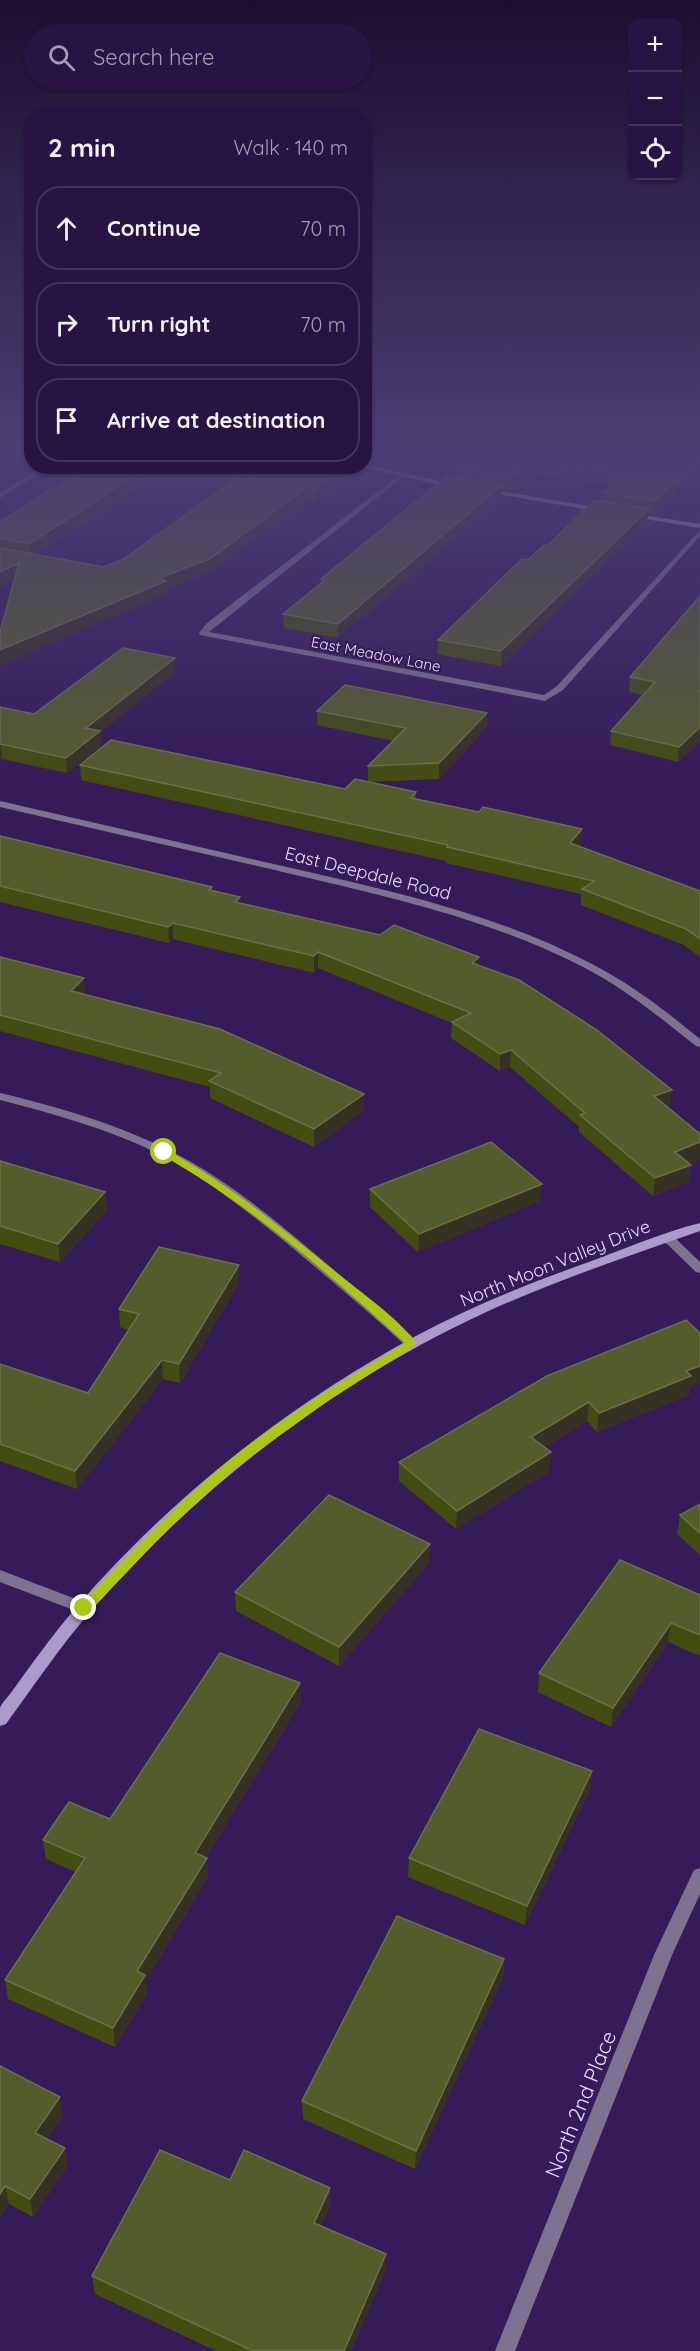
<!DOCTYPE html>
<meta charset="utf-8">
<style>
:root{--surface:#281442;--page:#301d49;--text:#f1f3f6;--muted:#a59eb2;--line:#44335b}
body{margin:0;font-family:Quicksand,sans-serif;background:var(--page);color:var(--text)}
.controls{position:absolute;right:18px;top:18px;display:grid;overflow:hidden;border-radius:12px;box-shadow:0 2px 4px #0004}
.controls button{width:54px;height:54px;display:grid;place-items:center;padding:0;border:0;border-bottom:2px solid var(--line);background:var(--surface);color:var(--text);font:30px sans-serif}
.stop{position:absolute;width:18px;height:18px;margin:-14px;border:4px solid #aac717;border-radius:50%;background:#fff}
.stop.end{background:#aac717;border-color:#fff;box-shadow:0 2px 6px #0008}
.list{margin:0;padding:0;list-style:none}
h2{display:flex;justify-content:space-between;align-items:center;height:78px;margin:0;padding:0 24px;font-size:26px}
h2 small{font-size:20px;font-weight:400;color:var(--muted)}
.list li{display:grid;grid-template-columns:39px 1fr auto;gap:18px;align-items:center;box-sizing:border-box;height:84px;margin:0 12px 12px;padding:0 12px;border:2px solid var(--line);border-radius:24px}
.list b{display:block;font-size:22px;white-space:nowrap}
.list em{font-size:20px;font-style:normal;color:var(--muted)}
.icon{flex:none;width:33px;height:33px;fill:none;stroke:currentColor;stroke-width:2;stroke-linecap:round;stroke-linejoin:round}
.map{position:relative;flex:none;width:700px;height:2351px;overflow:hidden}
.search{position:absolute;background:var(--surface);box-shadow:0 2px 4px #0004;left:24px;top:24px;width:348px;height:66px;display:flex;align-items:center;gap:15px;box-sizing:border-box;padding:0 21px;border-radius:33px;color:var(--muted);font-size:22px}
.panel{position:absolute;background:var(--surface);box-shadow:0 2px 4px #0004;left:24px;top:108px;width:348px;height:366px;border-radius:24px}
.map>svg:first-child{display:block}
</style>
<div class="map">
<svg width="700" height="2351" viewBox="0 0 700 2351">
<rect width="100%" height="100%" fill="#351b58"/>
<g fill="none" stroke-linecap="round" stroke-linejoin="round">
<!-- street -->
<g fill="#7d7391" fill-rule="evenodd">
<polygon points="42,466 51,466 0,498 0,493"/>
<polygon points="401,474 403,475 403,477 209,632 544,695 557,686 700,530 700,536 563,690 545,701 200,635 199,633 207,623"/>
<path d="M 0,801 C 96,823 191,845 287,867 C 391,891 497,914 592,964 C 631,984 666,1011 700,1039 L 700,1047 L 696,1046 C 661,1018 625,989 585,968 C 490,919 386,896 283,872 C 189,850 94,829 0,807 Z"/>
<path d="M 0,1093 C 63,1108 127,1127 184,1158 C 241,1189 291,1234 340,1275 C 359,1290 377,1306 396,1322 C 403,1329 413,1336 419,1344 L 417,1347 L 407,1347 C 367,1310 325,1275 283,1240 C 244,1209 204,1177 159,1154 C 109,1129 54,1114 0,1100 Z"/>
<polygon points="668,1234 672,1235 700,1262 700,1273 696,1272 664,1241 662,1238 664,1235"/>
<polygon points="0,1570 89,1604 92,1608 89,1612 84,1614 0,1582"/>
<polygon points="700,1868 700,1894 672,1955 515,2351 495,2351 654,1955 694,1870"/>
</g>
<!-- secondary -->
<g fill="#ab9bcb" fill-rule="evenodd">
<polygon points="364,464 453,484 457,486 453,488 362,467 364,466"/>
<polygon points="488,489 601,508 605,510 601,512 486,492 484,491"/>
<polygon points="630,513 700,524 700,528 633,517 629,515"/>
<path d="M 700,1223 L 700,1231 C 626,1257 551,1282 480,1315 C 330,1385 198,1488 90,1612 C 59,1648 33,1687 6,1724 L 0,1726 C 0,1721 0,1713 0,1708 C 2,1702 10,1695 13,1690 C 28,1669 43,1648 59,1628 C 156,1509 280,1410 414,1337 C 473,1305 535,1281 597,1259 C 631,1246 665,1232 700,1223 Z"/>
</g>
</g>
<!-- wall -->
<g fill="#434d12">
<polygon points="364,454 383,454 370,463 364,462"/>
<polygon points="397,454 700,454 675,498 671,497 655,514 648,513 647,522 501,666 437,654 438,640 528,560 602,501 603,493 610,486 530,473 510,490 502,489 502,498 338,638 284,628 283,614 321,584 321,579 455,477 456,469 461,464"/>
<polygon points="88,466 170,466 35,555 104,567 122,560 230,484 183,466 362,466 361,469 316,501 307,500 211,571 167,589 167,594 0,665 0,632 14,579 0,587 0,522"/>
<polygon points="700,596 700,741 678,762 610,745 611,731 643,695 629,692 630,677"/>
<polygon points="175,658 175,672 100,732 101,746 67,773 2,759 0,761 0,707 34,714"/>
<polygon points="317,711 487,713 486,728 439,779 368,782 368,766 394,741 317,725"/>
<polygon points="80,765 345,789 416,792 416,799 580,845 579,847 700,891 700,957 684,945 581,905 581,894 446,863 446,861 81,780"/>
<polygon points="0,836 212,887 212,890 240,903 479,957 478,965 670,1107 668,1108 700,1134 700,1159 689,1163 689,1182 653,1196 579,1132 579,1127 510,1067 500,1071 451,1038 452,1023 318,968 314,973 173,939 169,943 0,902"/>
<polygon points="0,957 86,995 364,1094 363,1111 314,1147 210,1098 210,1087 0,1031"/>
<polygon points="0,1161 105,1192 107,1210 60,1262 0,1244"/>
<polygon points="370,1189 540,1201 418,1252 370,1207"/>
<polygon points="239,1283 180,1383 163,1379 77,1489 0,1461 0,1364 88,1393 129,1330 120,1327 119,1309"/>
<polygon points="547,1376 690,1388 689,1395 597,1432 587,1421 544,1447 550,1471 456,1529 399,1481 399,1462"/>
<polygon points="700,1504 700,1555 677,1534 680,1515"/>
<polygon points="430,1544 429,1563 339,1666 236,1611 235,1592"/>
<polygon points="700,1595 700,1656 668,1642 611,1727 538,1692 539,1673"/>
<polygon points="301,1702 206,1857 207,1858 208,1877 146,1980 147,1994 115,2047 8,1999 5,1980 76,1872 46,1859 43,1840 110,1819"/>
<polygon points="592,1771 590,1790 525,1925 408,1877 409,1858"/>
<polygon points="504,1959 503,1978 415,2169 303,2119 302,2101"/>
<polygon points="0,2066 63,2116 47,2139 65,2148 67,2167 33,2217 9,2204 0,2217"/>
<polygon points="230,2180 330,2188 330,2206 321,2227 385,2272 351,2351 216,2351 95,2294 92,2276"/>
</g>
<!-- shaded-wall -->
<g fill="#363223">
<polygon points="370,454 383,454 370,463"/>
<polygon points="530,461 530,473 510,490 511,478"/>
<polygon points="700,461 700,473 675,498 677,485"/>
<polygon points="150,466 170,466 31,557 29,544"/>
<polygon points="347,466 362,466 361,469 316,501 316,489"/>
<polygon points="673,484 671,497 655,514 656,501"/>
<polygon points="502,485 502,498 338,638 338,624"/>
<polygon points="307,487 307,500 211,571 167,589 167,594 0,665 0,650 160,578"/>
<polygon points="649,509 647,522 501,666 501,651"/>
<polygon points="19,563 20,576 0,587 0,572"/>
<polygon points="175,658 175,672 100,732 101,746 67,773 66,758 86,728"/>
<polygon points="487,713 486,728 439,779 439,763"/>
<polygon points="700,727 700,741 678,762 679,747"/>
<polygon points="0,744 1,744 2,759 0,761"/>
<polygon points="582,829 580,845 569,859 570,843"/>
<polygon points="240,897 240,913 235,902"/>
<polygon points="173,923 173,939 169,943 168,927"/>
<polygon points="318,952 318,968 314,973 314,956"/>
<polygon points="479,957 478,974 472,963"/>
<polygon points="84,978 86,994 71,991"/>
<polygon points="511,1050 510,1067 500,1071 500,1054"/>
<polygon points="672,1090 670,1107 652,1114 654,1096"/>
<polygon points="364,1094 363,1111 314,1147 314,1129"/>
<polygon points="700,1142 700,1159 673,1169 675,1152"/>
<polygon points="691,1165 689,1182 653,1196 655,1178"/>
<polygon points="542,1184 540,1201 418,1252 419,1234"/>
<polygon points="105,1192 107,1210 60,1262 58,1244"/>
<polygon points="239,1265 239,1283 180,1383 179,1364"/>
<polygon points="162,1360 163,1379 77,1489 75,1471"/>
<polygon points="700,1366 700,1383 690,1388 689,1395 597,1432 599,1413 686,1371"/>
<polygon points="589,1402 587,1421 530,1455 531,1437"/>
<polygon points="551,1452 550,1471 456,1529 457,1511"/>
<polygon points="430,1544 429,1563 339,1666 339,1647"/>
<polygon points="671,1623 668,1642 611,1727 613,1708"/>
<polygon points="300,1683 301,1702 197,1872 195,1853"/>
<polygon points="592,1771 590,1790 525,1925 527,1906"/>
<polygon points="207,1858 208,1877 146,1980 147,1994 115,2047 113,2028 137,1971"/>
<polygon points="504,1959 503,1978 415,2169 416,2151"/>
<polygon points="60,2097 63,2116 38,2152 35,2133"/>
<polygon points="65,2148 67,2167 33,2217 30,2199"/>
<polygon points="5,2186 9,2204 0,2217 0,2194"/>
<polygon points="330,2188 330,2206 314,2242 314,2223"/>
<polygon points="386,2254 385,2272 351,2351 344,2351"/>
</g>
<!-- building -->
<g fill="#555c2b" stroke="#6c704c" stroke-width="1.5">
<polygon points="472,454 700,454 700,461 677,485 673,484 656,501 603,493 620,476 608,473 530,461 511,478 456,469 474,454"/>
<polygon points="88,466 150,466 29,544 0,538 0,522"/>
<polygon points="217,466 347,466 316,489 307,487 211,558 160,578 166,581 0,650 0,632 19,563 0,572 0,548 104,567 122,560 241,475"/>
<polygon points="447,476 502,485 338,624 283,614 325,580 321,579"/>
<polygon points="595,500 649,509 501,651 438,640 522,559 528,560 544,545 547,546"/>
<polygon points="700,596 700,689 698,691 700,692 700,727 679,747 611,731 655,682 630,677"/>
<polygon points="123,648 175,658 86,728 100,731 66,758 0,744 0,707 34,714"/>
<polygon points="345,685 487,713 439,763 368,766 406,728 317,711"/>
<polygon points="111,740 345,789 355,779 416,792 411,798 479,812 483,807 582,829 570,843 700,891 700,939 686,929 582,889 594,881 447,847 448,845 80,765"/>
<polygon points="0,836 212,887 209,890 240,897 235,902 380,935 394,925 479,957 472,963 519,980 597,1030 672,1090 654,1096 700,1134 700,1142 675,1152 691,1165 655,1178 580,1115 585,1113 511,1050 500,1054 452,1022 471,1013 318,952 314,956 173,923 168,927 0,886"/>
<polygon points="0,957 84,978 71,991 220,1029 364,1094 314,1129 209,1081 221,1073 0,1015"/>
<polygon points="491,1142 542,1184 419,1234 370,1189"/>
<polygon points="0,1161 105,1192 58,1244 0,1226"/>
<polygon points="159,1247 239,1265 179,1364 162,1360 75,1471 0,1444 0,1364 88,1393 139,1314 119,1309"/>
<polygon points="686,1320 700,1333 700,1366 686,1371 691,1376 599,1413 589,1402 531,1437 551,1452 457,1511 399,1462 547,1376"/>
<polygon points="329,1495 430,1544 339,1647 235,1592"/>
<polygon points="700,1504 700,1533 680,1515"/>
<polygon points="620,1560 700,1595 700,1635 671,1623 613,1708 539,1673"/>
<polygon points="220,1653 300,1683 195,1853 207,1858 137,1971 145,1975 113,2028 5,1980 85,1858 43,1840 69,1802 110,1819"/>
<polygon points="479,1729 592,1771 527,1906 409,1858"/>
<polygon points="397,1916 504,1959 416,2151 302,2101"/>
<polygon points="0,2066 60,2097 35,2133 65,2148 30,2199 5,2186 0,2194"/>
<polygon points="160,2150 230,2180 244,2150 330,2188 314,2223 386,2254 344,2351 253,2351 92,2276"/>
</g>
<!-- sky -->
<linearGradient id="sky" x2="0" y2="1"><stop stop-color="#1d0f30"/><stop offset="0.58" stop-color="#4b3f75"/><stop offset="1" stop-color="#4b3f75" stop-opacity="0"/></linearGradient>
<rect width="700" height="783" fill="url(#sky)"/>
<!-- route -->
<path fill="#aac717" d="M 160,1150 L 167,1150 C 231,1185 285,1231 342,1277 C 367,1297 398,1318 417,1344 L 328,1401 L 236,1467 L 171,1526 L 89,1612 L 80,1612 L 80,1605 C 128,1556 175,1506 227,1462 C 281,1417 345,1380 405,1343 C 329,1274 250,1204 160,1154 Z"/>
<g text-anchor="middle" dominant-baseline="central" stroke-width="4.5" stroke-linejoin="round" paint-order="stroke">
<!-- far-street labels -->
<g font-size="15" fill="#e7ddfc" stroke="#351b58">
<text transform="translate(376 654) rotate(11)">East Meadow Lane</text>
</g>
<!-- street labels -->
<g font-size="18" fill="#e7ddfc" stroke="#351b58">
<text transform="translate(368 873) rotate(14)">East Deepdale Road</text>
<text transform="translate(555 1263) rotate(-22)">North Moon Valley Drive</text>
</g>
<!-- near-street labels -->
<g font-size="21" fill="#e7ddfc" stroke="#351b58">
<text transform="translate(580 2104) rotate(-68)">North 2nd Place</text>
</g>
</g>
</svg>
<div class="controls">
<button>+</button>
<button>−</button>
<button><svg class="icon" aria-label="locate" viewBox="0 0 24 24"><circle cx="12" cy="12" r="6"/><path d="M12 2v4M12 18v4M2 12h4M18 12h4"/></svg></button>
</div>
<div class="stop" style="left:164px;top:1152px"></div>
<div class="stop end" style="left:84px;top:1608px"></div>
<div class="search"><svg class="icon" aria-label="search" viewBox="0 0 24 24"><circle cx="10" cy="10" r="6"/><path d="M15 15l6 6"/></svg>Search here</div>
<section class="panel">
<h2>2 min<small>Walk · 140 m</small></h2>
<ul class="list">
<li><svg class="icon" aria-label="ahead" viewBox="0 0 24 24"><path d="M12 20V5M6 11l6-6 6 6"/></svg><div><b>Continue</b></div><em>70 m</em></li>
<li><svg class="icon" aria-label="right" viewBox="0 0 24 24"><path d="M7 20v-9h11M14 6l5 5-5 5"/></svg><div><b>Turn right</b></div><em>70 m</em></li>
<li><svg class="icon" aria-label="arrive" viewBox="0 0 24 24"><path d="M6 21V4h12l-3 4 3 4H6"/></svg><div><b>Arrive at destination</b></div></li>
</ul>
</section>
</div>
